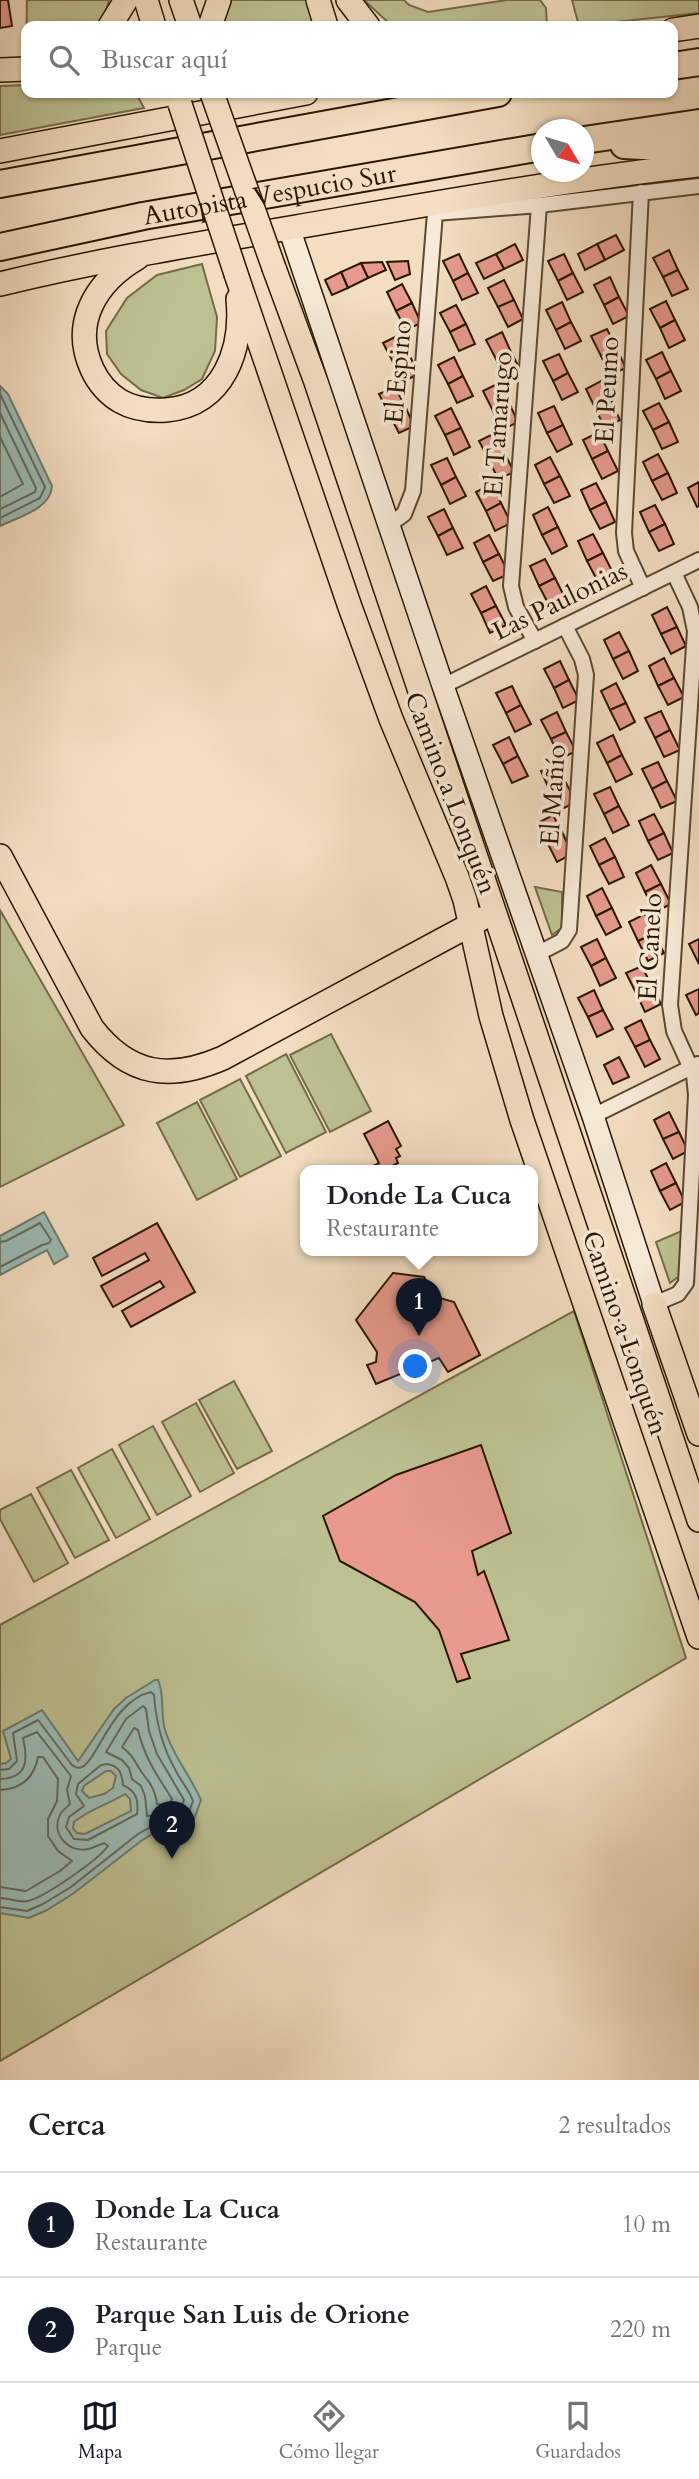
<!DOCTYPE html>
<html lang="es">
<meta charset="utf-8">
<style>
:root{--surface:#fff;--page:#f2f2f2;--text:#202124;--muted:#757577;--line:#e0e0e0;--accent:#111827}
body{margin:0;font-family:Cardo,serif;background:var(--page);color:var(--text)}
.compass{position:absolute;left:531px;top:119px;width:63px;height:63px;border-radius:50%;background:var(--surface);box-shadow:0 2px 5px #0004;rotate:128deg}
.you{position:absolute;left:416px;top:1367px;width:24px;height:24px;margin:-18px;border:5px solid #fff;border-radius:50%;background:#1a73e8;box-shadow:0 0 0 10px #1a73e833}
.badge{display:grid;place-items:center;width:46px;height:46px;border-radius:50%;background:var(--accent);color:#fff;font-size:23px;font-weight:700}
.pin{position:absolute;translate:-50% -58px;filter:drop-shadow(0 2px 4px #0008)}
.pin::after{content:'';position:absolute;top:37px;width:24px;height:21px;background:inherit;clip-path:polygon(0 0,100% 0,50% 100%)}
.popup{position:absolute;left:300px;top:1165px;width:238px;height:91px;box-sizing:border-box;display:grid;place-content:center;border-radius:14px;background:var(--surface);filter:drop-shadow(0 2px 5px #0005);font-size:23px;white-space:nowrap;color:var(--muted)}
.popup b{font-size:26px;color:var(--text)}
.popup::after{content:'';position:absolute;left:50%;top:100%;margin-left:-14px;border:14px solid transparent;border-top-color:var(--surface)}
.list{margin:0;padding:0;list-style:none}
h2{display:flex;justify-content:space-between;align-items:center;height:91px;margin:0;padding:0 28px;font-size:30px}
h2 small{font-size:23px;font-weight:400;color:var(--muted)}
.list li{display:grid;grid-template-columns:46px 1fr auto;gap:21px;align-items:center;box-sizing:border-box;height:105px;padding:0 28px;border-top:2px solid var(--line)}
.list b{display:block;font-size:26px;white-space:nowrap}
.list p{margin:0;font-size:23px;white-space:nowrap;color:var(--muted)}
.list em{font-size:23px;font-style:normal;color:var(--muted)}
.icon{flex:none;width:38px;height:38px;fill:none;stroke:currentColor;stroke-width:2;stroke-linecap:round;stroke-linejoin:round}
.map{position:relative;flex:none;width:699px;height:2080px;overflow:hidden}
.search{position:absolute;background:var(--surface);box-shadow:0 2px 5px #0004;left:21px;right:21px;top:21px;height:77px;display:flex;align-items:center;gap:18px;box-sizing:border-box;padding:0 24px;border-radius:14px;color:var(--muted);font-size:26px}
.sheet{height:301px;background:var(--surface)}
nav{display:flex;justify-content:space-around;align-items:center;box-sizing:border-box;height:98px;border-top:2px solid var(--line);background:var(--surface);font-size:19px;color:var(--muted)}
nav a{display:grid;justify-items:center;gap:4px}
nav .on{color:var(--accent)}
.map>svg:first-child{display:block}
</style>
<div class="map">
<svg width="699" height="2080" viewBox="0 0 699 2080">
<rect width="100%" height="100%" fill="#f3dec1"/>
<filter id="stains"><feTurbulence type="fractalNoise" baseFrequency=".00286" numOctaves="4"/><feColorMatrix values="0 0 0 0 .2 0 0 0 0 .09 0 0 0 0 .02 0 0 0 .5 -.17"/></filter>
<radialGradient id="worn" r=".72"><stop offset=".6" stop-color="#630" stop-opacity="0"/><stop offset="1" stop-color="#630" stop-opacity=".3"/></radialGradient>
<!-- green -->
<g fill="#bdc192" stroke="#746c49" stroke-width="2">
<polygon points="27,0 109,0 106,11 96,26 26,26 26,50"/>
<polygon points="230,0 308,0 315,26 221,26"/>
<polygon points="364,0 404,0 409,5 428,12 507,0 540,0 546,8 547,26 392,26"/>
<polygon points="572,0 699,0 699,13 579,26"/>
<polygon points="26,85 26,93 136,93 144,108 0,135 0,86"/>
<polygon points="202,264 217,317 215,351 202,379 184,390 163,398 141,390 121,374 107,354 106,331 127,298 157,275"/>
<polygon points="535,887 562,892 562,928 552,935"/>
<polygon points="0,910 124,1125 0,1187"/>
<polygon points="331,1034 371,1111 330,1132 290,1055"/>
<polygon points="286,1054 326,1132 286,1153 246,1076"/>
<polygon points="240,1079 281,1156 240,1177 200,1100"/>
<polygon points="197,1102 237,1179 197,1200 157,1123"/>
<polygon points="684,1230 681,1275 670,1283 656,1242"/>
<polygon points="574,1311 686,1658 0,2061 0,1625"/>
<polygon points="234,1381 272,1451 237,1469 199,1400"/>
<polygon points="196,1403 234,1473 200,1492 162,1422"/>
<polygon points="153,1426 191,1496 157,1515 119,1445"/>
<polygon points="112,1449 150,1519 116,1538 78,1468"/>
<polygon points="71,1470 109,1540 75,1558 37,1488"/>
<polygon points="31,1494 68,1563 34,1582 0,1519 0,1510"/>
</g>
<!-- water -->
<g fill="#9bbcb6" stroke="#6e7a6d" stroke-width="2" fill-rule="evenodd">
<path d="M 0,386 L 8,394 L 52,486 C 51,509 18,517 0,526 Z"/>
<polygon points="44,1212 68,1256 54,1264 47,1250 0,1275 0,1236"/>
<path d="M 155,1680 L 158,1680 C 165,1695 160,1713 165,1730 C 173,1756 190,1775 201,1800 L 193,1822 L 175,1831 L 156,1832 L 141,1841 L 74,1893 L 47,1910 L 29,1918 L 0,1913 L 0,1764 L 6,1763 L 11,1759 L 3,1731 L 42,1710 L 78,1761 L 114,1709 L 126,1698 ZM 106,1771 L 111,1771 L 116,1776 L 113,1788 L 104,1794 L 89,1798 L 82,1791 L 84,1786 ZM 125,1794 L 130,1799 L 131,1811 L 85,1834 L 77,1833 L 73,1828 L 74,1822 C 88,1810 109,1804 125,1794 Z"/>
</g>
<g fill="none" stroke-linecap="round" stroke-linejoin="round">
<!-- shore -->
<g stroke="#626a5b" stroke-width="2">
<polyline points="0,394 45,487 40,498 0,518"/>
<polyline points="0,413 36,488 35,492 0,509"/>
<polyline points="0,437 23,484 0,497"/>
<polyline points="0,1242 6,1241 40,1223 51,1240 49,1243 42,1245 0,1267"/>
<polygon points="143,1706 146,1709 149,1731 157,1754 184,1800 180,1810 170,1815 147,1816 145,1796 141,1786 132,1779 129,1768 122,1760 106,1752 126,1719"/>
<path d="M 134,1728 L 138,1730 C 145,1759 157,1775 172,1799 L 169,1805 L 157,1804 C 155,1790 151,1784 143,1774 C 134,1762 136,1758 122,1747 Z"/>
<path d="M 107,1764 C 120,1766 122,1774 123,1785 C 136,1791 139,1800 137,1814 L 88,1840 L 74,1839 L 66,1827 L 69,1817 L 84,1806 L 76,1794 L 78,1784 L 101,1765 Z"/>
<path d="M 0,1770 L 9,1769 L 17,1761 L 13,1733 L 38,1720 L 72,1765 C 76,1767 77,1769 82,1767 C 88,1764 93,1755 96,1750 C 109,1728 124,1698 151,1692 L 154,1695 C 156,1723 162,1747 176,1771 C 181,1782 189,1789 193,1801 L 187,1817 L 173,1824 L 154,1825 L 138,1834 L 71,1887 L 43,1904 L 27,1911 L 0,1907"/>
<path d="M 0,1779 C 28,1778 28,1760 23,1738 L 37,1732 L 71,1776 L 67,1790 L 70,1804 C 66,1808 61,1811 59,1817 C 52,1835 69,1853 88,1849 C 93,1848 99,1845 104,1843 L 108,1846 C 98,1860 45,1897 28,1901 C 20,1903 9,1898 0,1898"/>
<path d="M 0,1790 C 21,1789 34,1778 38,1757 L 43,1757 L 58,1779 L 57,1801 L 48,1819 L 48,1836 L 58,1851 L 72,1861 L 60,1871 L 26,1891 L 0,1887"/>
</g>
</g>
<!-- building -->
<g fill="#e79a8d" stroke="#2a1700" stroke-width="2">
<polygon points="0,0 8,0 12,26 0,28"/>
<polygon points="616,235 624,250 605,260 597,244"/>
<polygon points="515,244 523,260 504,269 496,254"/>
<polygon points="597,244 605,260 585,270 578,254"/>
<polygon points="669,250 678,270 663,277 653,258"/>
<polygon points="459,254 468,273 453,281 443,261"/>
<polygon points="496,254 504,269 484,279 476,263"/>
<polygon points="564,254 573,273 558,281 548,261"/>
<polygon points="408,261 410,274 395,280 387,262"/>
<polygon points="382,262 386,270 368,278 361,263"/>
<polygon points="361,263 368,278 348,288 341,272"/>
<polygon points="678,270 688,289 672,296 663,277"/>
<polygon points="341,272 348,288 332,295 325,280"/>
<polygon points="468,273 478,293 462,300 453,281"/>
<polygon points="573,273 583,292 567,300 558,281"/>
<polygon points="610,277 619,297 604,305 594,285"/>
<polygon points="504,280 514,300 498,307 488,288"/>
<polygon points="402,284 412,303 396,311 387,292"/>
<polygon points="619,297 629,316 613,324 604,305"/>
<polygon points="514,300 523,319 508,327 498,307"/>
<polygon points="666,301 675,320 660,328 650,309"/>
<polygon points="562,302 571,322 556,330 546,310"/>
<polygon points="412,303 421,323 406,330 396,311"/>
<polygon points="456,305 466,324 450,332 440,313"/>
<polygon points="675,320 685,340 669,348 660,328"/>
<polygon points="571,322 581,341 565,349 556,330"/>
<polygon points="466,324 475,344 459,351 450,332"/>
<polygon points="607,329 616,348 601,356 591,336"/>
<polygon points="502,332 511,352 496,359 486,340"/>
<polygon points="399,335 409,354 393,362 383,343"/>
<polygon points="616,348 626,368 610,375 601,356"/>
<polygon points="511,352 521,371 505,379 496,359"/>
<polygon points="662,352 671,371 656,379 646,360"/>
<polygon points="409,354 418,374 403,382 393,362"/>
<polygon points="559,354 568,373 553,381 543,361"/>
<polygon points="454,357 463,376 448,384 438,365"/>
<polygon points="671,371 681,391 665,399 656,379"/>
<polygon points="568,373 578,392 562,400 553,381"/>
<polygon points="463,376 473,396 457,403 448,384"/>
<polygon points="601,381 611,400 595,408 586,389"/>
<polygon points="499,383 509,403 493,411 483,391"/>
<polygon points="395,387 405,406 389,414 379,394"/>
<polygon points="611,400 620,420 605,428 595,408"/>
<polygon points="509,403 518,422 502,430 493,411"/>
<polygon points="659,403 669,422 653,430 643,411"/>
<polygon points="405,406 414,426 399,433 389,414"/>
<polygon points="554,406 563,425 547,433 538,413"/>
<polygon points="451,408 461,428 445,435 435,416"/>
<polygon points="669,422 678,442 662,449 653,430"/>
<polygon points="563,425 572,444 557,452 547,433"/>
<polygon points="461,428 470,447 454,455 445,435"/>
<polygon points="599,432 608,451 592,459 583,440"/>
<polygon points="495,433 504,452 489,460 479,441"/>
<polygon points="608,451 618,471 602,479 592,459"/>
<polygon points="504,452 514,472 498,479 489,460"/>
<polygon points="658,454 668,473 652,481 643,462"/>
<polygon points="550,457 560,476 544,484 535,465"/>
<polygon points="447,458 456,477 441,485 431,465"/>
<polygon points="668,473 677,493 662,500 652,481"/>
<polygon points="560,476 570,496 554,503 544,484"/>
<polygon points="456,477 466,496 450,504 441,485"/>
<polygon points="699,482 699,506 697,507 688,488"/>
<polygon points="596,483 606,502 590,510 581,490"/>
<polygon points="492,484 501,503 486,511 476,492"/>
<polygon points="606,502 615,522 600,529 590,510"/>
<polygon points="501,503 511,523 495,531 486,511"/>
<polygon points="655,505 665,524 649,532 640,512"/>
<polygon points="548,507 558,527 542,535 533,515"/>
<polygon points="444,509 453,528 438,536 428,517"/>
<polygon points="665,524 674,544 659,551 649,532"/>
<polygon points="558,527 567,546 552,554 542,535"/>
<polygon points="453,528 463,548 447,555 438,536"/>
<polygon points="593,534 603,553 587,561 578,541"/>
<polygon points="489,535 499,554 483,562 474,543"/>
<polygon points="603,553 613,573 597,580 587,561"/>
<polygon points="499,554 509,574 493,581 483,562"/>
<polygon points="545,559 555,578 539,586 530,566"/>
<polygon points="555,578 565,598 549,605 539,586"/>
<polygon points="486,586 496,606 481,613 471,594"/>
<polygon points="496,606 506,625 490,633 481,613"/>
<polygon points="667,607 677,627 661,634 652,615"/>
<polygon points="677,627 686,646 671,654 661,634"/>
<polygon points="619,632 629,651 613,659 604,640"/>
<polygon points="629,651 638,671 623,679 613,659"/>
<polygon points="664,658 674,678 658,686 649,666"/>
<polygon points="560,661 569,680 554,688 544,669"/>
<polygon points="674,678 684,697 668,705 658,686"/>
<polygon points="569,680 579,700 563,708 554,688"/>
<polygon points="616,683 626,703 610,710 601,691"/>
<polygon points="512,686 521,705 506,713 496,693"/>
<polygon points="626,703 635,722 620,730 610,710"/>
<polygon points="521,705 531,724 515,732 506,713"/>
<polygon points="661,711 670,730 655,738 645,718"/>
<polygon points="557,712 566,732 551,739 541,720"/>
<polygon points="670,730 680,750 664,757 655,738"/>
<polygon points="566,732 576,751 560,759 551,739"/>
<polygon points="613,735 622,755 607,763 597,743"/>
<polygon points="509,737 518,756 503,764 493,745"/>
<polygon points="622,755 632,774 616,782 607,763"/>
<polygon points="518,756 528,776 512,783 503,764"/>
<polygon points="658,762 667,781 652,789 642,769"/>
<polygon points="556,764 566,783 550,791 541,771"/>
<polygon points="667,781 677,801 661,808 652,789"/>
<polygon points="566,783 576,802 560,810 550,791"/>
<polygon points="610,787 619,806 604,814 594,794"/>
<polygon points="619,806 629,825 613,833 604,814"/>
<polygon points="654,814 664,833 648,841 639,821"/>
<polygon points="553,815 563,834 547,842 538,823"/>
<polygon points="664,833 673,853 658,860 648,841"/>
<polygon points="563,834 572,854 557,862 547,842"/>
<polygon points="605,838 615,857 599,865 590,846"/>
<polygon points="615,857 624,877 609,884 599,865"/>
<polygon points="651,865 661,884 645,892 636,873"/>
<polygon points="661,884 671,904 655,912 645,892"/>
<polygon points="602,888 612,908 596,916 587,896"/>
<polygon points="612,908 621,927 606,935 596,916"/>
<polygon points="645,914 654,934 638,941 629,922"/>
<polygon points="654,934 664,953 648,961 638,941"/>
<polygon points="597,939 606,958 591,966 581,947"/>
<polygon points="699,939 699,964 689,944"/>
<polygon points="606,958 616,978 600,986 591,966"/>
<polygon points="642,966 651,985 636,993 626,973"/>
<polygon points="651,985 661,1004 645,1012 636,993"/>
<polygon points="699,989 699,1013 696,1015 686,995"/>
<polygon points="594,990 603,1010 588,1017 578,998"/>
<polygon points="603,1010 613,1029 597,1037 588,1017"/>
<polygon points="641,1020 650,1040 635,1047 625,1028"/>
<polygon points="650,1040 660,1059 645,1067 635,1047"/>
<polygon points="619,1057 629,1077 613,1084 604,1065"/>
<polygon points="669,1112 679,1132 663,1139 654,1120"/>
<polygon points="388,1121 401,1146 396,1149 400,1156 396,1158 398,1163 394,1165 396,1169 394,1170 366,1170 379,1163 364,1134"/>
<polygon points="679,1132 688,1151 673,1159 663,1139"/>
<polygon points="666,1163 676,1183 660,1191 651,1171"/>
<polygon points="676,1183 685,1202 670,1210 660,1191"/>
<polygon points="157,1223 195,1292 131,1327 122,1311 164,1287 160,1281 113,1307 101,1286 149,1260 145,1253 102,1276 93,1258"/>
<polygon points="393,1273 424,1277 436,1297 454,1302 480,1355 448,1372 439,1358 376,1384 367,1365 376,1362 377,1352 356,1320"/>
<polygon points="481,1445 511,1533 472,1551 478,1575 484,1571 509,1640 461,1654 470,1678 457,1682 439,1630 415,1602 340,1561 323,1516 396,1475"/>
</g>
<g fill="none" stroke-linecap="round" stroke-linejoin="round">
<!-- street casing -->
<g stroke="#5c4930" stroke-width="18">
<g id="street">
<polyline points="641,192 624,533 626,551 643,588"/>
<polyline points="389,525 404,514 413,491 435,213 539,205 699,186"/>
<polyline points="535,641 516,607 511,586 539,205"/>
<polyline points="443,686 699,560"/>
<polyline points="537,954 562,941 569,930 586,675 582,659 565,626"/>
<polyline points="593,1116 698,1064"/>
<polyline points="654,1304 678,1294 686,1283 696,1095 694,1075 674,1031 670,1005 695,631 690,607 674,573"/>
</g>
</g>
<!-- secondary casing -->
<g stroke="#2a1700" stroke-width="24">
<polyline id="secondary" points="289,228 443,686 593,1116 654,1304"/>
</g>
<!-- primary casing -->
<g stroke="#2a1700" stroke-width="26">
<g id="primary">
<polyline points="146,0 154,26"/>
<polyline points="181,0 190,26"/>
<polyline points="318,0 326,26"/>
<polyline points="348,0 368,26"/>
<polyline points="110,26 126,0"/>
<polyline points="210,26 219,0"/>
<polyline points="673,30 699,26"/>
<polyline points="0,70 26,69"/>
<polyline points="0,151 306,93"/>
<path d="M 137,258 C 96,282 71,323 92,369 C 98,382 107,393 120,401 C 134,409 150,411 166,410 C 224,406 243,348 238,299"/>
<polyline points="274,268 316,382 699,1520"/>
<polyline points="236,274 350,607 391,719 457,877 465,900 491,1016 522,1120 699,1637"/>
<path d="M 0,284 C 98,260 197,244 296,227 C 430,204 564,180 699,165"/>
<path d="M 0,856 L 92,1028 C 129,1076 170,1081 223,1058 L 481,919"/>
<polyline points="654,1304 699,1434"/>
</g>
</g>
<!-- highway casing -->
<g stroke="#2a1700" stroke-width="30">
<g id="highway">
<polyline points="673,66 699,62"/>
<polyline points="584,140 699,123"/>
<polyline points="624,145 699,149"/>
<polyline points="0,184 498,93"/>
<path id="s1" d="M 0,247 L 143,216 L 542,147"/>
</g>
</g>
<!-- street -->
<use href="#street" stroke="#f7ead7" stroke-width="14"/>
<!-- secondary -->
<use href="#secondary" stroke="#f7ead7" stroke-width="21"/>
<!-- primary -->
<use href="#primary" stroke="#f3dec1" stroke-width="23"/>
<!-- highway -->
<use href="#highway" stroke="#f3dec1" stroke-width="26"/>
<!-- primary-bridge casing -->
<g stroke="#2a1700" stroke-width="26" stroke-linecap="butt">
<g id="primary-bridge">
<polyline points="212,93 274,268"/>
<polyline points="180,104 236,274"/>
</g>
</g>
<!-- primary-bridge -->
<use href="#primary-bridge" stroke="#f3dec1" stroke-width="23"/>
</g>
<g text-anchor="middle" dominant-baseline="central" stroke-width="7" stroke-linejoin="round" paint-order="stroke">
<!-- street labels -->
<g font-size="26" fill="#2a1700" stroke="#f7ead7">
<text stroke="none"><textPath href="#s1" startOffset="275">Autopista Vespucio Sur</textPath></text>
<text transform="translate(398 372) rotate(-85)">El Espino</text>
<text transform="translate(607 390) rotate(-87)">El Peumo</text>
<text transform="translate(498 424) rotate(-86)">El Tamarugo</text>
<text transform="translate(560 601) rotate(-26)">Las Paulonias</text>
<text transform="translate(451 793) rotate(69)">Camino a Lonquén</text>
<text transform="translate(553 795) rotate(-86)">El Mañío</text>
<text transform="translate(650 947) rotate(-87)">El Canelo</text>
<text transform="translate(625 1333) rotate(71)">Camino a Lonquén</text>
</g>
</g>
<rect width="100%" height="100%" filter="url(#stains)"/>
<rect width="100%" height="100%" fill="url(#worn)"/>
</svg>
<svg class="compass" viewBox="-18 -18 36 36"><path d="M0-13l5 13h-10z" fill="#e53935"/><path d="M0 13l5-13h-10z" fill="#757577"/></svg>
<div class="you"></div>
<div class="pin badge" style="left:419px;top:1336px">1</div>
<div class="popup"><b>Donde La Cuca</b>Restaurante</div>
<div class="pin badge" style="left:172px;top:1859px">2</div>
<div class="search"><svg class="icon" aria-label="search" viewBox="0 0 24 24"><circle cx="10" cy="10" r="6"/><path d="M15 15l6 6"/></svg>Buscar aquí</div>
</div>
<section class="sheet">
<h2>Cerca<small>2 resultados</small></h2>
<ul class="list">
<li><span class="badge">1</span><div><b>Donde La Cuca</b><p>Restaurante</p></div><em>10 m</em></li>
<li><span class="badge">2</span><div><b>Parque San Luis de Orione</b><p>Parque</p></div><em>220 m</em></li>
</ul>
</section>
<nav>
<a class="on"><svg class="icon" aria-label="map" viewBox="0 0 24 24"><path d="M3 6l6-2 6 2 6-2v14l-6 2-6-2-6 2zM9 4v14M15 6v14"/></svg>Mapa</a>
<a><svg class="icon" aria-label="directions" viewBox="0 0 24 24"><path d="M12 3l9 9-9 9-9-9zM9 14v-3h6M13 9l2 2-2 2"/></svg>Cómo llegar</a>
<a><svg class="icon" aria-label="saved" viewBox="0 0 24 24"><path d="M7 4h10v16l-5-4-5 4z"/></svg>Guardados</a>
</nav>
